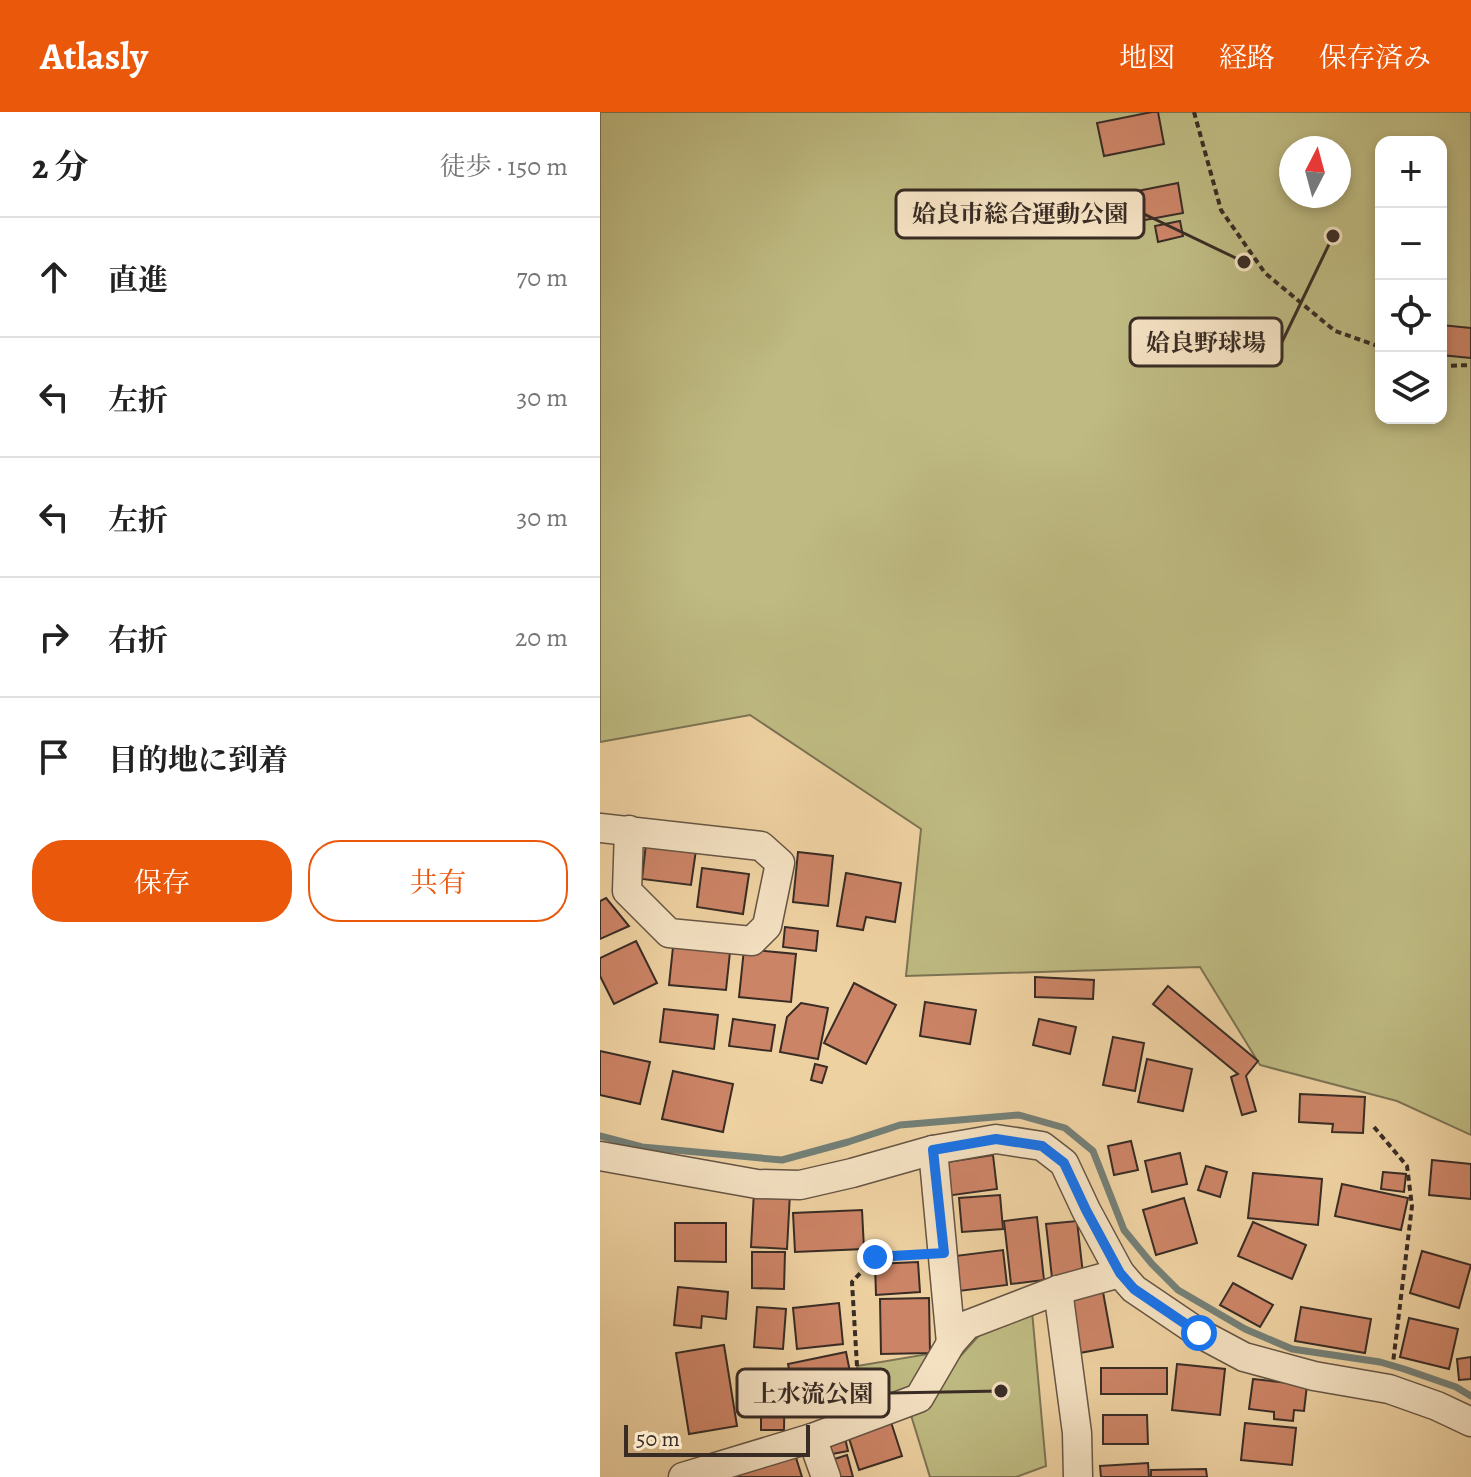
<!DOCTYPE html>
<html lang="ja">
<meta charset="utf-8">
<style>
:root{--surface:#fff;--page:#f2f2f2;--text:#222;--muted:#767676;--line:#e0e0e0;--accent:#ea580c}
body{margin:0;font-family:Alegreya,"Noto Serif JP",serif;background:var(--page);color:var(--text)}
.controls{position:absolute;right:24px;top:24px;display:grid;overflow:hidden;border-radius:16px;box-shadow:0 4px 12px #0003}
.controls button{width:72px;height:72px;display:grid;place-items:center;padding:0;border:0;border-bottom:2px solid var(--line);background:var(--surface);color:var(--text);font:40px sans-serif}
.compass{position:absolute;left:679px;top:24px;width:72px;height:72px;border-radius:50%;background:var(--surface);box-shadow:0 4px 12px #0003;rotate:6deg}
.scale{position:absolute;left:24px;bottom:20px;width:186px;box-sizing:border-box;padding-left:8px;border:4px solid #392c25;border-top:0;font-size:22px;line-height:28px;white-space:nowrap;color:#392c25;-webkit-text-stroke:6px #f4e1c2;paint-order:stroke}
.stop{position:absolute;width:24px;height:24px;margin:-18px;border:6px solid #1a73e8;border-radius:50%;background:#fff}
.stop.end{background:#1a73e8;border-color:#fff;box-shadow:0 2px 8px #0008}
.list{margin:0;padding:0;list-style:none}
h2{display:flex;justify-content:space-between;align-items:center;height:104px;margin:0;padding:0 32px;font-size:34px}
h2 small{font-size:26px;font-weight:400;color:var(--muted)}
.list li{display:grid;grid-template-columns:52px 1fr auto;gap:24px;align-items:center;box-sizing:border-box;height:120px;padding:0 32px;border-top:2px solid var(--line)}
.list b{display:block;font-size:30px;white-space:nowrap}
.list em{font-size:26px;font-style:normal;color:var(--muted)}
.actions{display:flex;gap:16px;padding:24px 32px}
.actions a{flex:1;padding:18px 0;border:2px solid var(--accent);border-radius:32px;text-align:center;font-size:28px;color:var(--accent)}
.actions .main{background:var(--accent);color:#fff}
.icon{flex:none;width:44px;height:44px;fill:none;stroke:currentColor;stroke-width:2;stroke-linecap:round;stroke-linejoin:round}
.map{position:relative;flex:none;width:871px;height:1365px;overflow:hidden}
header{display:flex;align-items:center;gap:48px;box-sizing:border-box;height:112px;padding:0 40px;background:var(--accent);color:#fff}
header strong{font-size:38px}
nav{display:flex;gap:44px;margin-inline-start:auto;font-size:28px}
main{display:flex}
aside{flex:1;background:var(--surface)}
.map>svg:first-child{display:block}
</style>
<header>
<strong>Atlasly</strong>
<nav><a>地図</a><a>経路</a><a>保存済み</a></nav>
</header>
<main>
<aside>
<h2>2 分<small>徒歩 · 150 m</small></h2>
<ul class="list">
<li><svg class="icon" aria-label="ahead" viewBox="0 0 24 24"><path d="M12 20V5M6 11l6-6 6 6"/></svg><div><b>直進</b></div><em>70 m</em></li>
<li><svg class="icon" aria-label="left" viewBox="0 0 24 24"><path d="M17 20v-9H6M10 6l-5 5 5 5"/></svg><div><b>左折</b></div><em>30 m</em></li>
<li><svg class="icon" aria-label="left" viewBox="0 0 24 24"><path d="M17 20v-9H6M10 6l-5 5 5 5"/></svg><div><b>左折</b></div><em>30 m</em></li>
<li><svg class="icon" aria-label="right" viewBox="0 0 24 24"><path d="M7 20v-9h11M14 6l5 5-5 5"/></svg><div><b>右折</b></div><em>20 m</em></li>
<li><svg class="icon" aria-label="arrive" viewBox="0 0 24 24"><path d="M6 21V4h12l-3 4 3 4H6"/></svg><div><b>目的地に到着</b></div></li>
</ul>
<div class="actions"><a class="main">保存</a><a>共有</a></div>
</aside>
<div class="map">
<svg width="871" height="1365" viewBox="0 0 871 1365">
<rect width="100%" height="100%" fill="#eed1a1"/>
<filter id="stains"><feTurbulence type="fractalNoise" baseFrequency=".0025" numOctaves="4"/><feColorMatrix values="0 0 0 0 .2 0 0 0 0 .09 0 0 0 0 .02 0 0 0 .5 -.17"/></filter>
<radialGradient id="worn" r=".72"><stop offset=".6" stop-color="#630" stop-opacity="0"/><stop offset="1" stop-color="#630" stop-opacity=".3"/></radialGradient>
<!-- green -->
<g fill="#beba81" stroke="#7c7353" stroke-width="2" fill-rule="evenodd">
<path d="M 0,0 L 871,0 L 871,1023 L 797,989 L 660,953 L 600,855 L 306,864 L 321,717 L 150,603 L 0,630 ZM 781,30 L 841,30 L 841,306 L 781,306 ZM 691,36 L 739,36 L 739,84 L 691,84 Z"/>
<polygon points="432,1199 446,1354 416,1365 330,1365 310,1300 383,1219"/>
<polygon points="328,1242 305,1288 267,1300 257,1254"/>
</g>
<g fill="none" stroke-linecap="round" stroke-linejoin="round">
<!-- stream -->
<polyline stroke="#747f76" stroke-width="7" points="0,1024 42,1035 182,1048 248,1030 300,1013 419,1003 465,1016 493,1039 524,1118 552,1152 578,1178 645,1217 692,1237 780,1250 804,1257 856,1275 871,1284"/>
</g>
<!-- building -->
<g fill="#cc8466" stroke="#392c25" stroke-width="2">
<polygon points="552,0 558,0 564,32 504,44 497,11"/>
<polygon points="578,71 583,101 523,112 517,83"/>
<polygon points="580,109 583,124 558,130 555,114"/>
<polygon points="841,213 871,216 871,246 841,243"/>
<polygon points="46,732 96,738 91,773 42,767"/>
<polygon points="198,740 233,744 228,794 193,790"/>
<polygon points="102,756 149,762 143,802 97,795"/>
<polygon points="246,761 301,771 295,810 266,805 263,818 237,814"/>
<polygon points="6,786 29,814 0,827 0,789"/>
<polygon points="185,815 218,819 216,839 183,835"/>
<polygon points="36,829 57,871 14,892 0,864 0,846"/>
<polygon points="73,835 130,840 126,878 69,873"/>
<polygon points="144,837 196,842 191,890 139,885"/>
<polygon points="435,865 494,868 493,887 435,885"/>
<polygon points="254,871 296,893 266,952 224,931"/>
<polygon points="568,874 658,949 646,964 656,999 642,1003 631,965 638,962 553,892"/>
<polygon points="325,890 376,898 370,932 320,924"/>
<polygon points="201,891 228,896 218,947 180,940 187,905"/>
<polygon points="64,897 118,903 114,937 60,930"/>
<polygon points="133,907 175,913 171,939 129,934"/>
<polygon points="439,907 476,915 470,942 433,933"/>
<polygon points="513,925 544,931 535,979 503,973"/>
<polygon points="0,939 50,950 40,992 0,983"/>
<polygon points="547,947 592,957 583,999 538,990"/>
<polygon points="215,952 227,955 222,971 211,968"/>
<polygon points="73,959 133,972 123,1020 62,1007"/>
<polygon points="700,982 765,985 763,1021 732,1020 733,1012 699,1010"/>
<polygon points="531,1029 538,1058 514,1063 508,1034"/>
<polygon points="580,1041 587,1072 552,1080 545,1049"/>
<polygon points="393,1043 397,1077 346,1084 341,1051"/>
<polygon points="832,1048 871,1052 871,1087 829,1083"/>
<polygon points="606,1054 627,1060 620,1085 598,1078"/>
<polygon points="783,1060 806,1062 804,1080 781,1077"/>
<polygon points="653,1061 722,1067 718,1113 648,1106"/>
<polygon points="742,1072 808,1086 801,1118 735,1104"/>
<polygon points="154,1079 190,1081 187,1137 151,1135"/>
<polygon points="400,1083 403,1117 362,1120 359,1086"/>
<polygon points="584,1086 597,1131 556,1143 543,1098"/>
<polygon points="262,1098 264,1137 195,1140 193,1101"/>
<polygon points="437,1105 444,1168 411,1172 404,1109"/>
<polygon points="477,1109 483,1162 452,1166 446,1112"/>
<polygon points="653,1110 706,1133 692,1167 638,1144"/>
<polygon points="75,1111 126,1111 126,1150 75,1149"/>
<polygon points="403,1138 407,1173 359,1179 355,1144"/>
<polygon points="822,1139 871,1153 859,1196 810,1181"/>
<polygon points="152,1140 185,1140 184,1177 152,1176"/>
<polygon points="318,1150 320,1180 276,1183 275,1152"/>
<polygon points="633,1171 673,1193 660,1215 620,1193"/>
<polygon points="78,1175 128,1180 126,1207 102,1204 101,1216 74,1213"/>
<polygon points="503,1180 513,1235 474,1242 464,1187"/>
<polygon points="329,1186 330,1241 281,1242 280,1187"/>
<polygon points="239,1191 243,1232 197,1237 193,1196"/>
<polygon points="157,1195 186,1197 183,1237 154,1235"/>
<polygon points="701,1195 771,1207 765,1241 695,1229"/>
<polygon points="809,1206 858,1217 849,1257 800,1245"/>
<polygon points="124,1233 137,1314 89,1322 76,1241"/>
<polygon points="246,1240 255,1285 197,1297 188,1252"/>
<polygon points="871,1245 871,1267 859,1268 857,1247"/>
<polygon points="577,1252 625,1257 620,1303 572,1298"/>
<rect x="501" y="1256" width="66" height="26"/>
<polygon points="161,1257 185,1257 184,1318 161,1318"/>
<polygon points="653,1267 707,1273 704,1299 694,1298 693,1309 674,1307 674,1300 649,1297"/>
<polygon points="503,1303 547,1303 548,1332 503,1332"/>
<polygon points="290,1307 302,1344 259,1358 247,1320"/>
<polygon points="645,1311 696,1316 692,1353 641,1348"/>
<polygon points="244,1322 248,1339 232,1342 228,1325"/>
<polygon points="193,1336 202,1365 126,1365"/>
<polygon points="247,1343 253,1365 229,1365 225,1350"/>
<polygon points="548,1351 549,1365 501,1365 500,1354"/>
<polygon points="606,1357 607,1365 551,1365 551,1358"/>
</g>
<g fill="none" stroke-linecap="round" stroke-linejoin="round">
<!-- street casing -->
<g stroke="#654" stroke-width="31">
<g id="street">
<polyline points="0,716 161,734 180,751 167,814 152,829 69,821 27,779 29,718"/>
<polyline points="333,1038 351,1231"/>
<polyline points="0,1044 157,1072 200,1073 252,1061 333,1038 396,1027 442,1034 464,1051 486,1098 520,1161 534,1177 599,1221 644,1245 714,1264 789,1277 837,1294 871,1310"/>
<polyline points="458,1178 477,1321 478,1365"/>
<polyline points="83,1365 212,1326"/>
<polyline points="226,1365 212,1326 319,1286 351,1231 367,1213 458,1178 520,1161"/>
</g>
</g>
<!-- path -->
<g stroke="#392c25" stroke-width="4" stroke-dasharray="6 4" stroke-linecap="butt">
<polyline points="594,0 621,98 665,161 735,219 781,235"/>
<polyline points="841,254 871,253"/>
<polyline points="774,1015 807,1054 812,1094 793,1251"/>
<polyline points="257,1254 252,1170 275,1145 318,1143"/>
</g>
<!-- street -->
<use href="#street" stroke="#f4e1c2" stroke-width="28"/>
</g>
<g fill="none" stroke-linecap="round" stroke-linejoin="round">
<!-- route -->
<polyline stroke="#1a73e8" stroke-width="10" points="275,1145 344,1141 333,1038 396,1027 442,1034 464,1051 486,1098 520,1161 534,1177 599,1221"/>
</g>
<!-- callouts -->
<path fill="none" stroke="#392c25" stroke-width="3" d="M644 150L544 102M733 124L682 230M401 1279L289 1281"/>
<g fill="#392c25" stroke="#f4e1c2" stroke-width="3">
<circle cx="644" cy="150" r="8"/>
<circle cx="733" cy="124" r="8"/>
<circle cx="401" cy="1279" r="8"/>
</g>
<g fill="#f4e1c2" stroke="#392c25" stroke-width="3">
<rect x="296" y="78" width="248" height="48" rx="8"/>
<rect x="530" y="206" width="152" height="48" rx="8"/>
<rect x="137" y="1257" width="152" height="48" rx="8"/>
</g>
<g font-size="24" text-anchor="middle" font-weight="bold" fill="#392c25">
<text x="420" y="110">姶良市総合運動公園</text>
<text x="606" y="239">姶良野球場</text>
<text x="213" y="1290">上水流公園</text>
</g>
<rect width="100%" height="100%" filter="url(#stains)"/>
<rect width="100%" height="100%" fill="url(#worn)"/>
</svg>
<div class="controls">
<button>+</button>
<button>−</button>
<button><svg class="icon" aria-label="locate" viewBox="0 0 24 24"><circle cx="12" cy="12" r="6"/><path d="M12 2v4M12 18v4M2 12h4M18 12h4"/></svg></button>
<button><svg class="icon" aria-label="layers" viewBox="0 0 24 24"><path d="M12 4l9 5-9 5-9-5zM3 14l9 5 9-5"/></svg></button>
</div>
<svg class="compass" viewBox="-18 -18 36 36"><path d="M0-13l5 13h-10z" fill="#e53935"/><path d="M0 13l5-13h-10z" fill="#767676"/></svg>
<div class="scale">50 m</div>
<div class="stop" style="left:599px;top:1221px"></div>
<div class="stop end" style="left:275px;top:1145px"></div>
</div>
</main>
